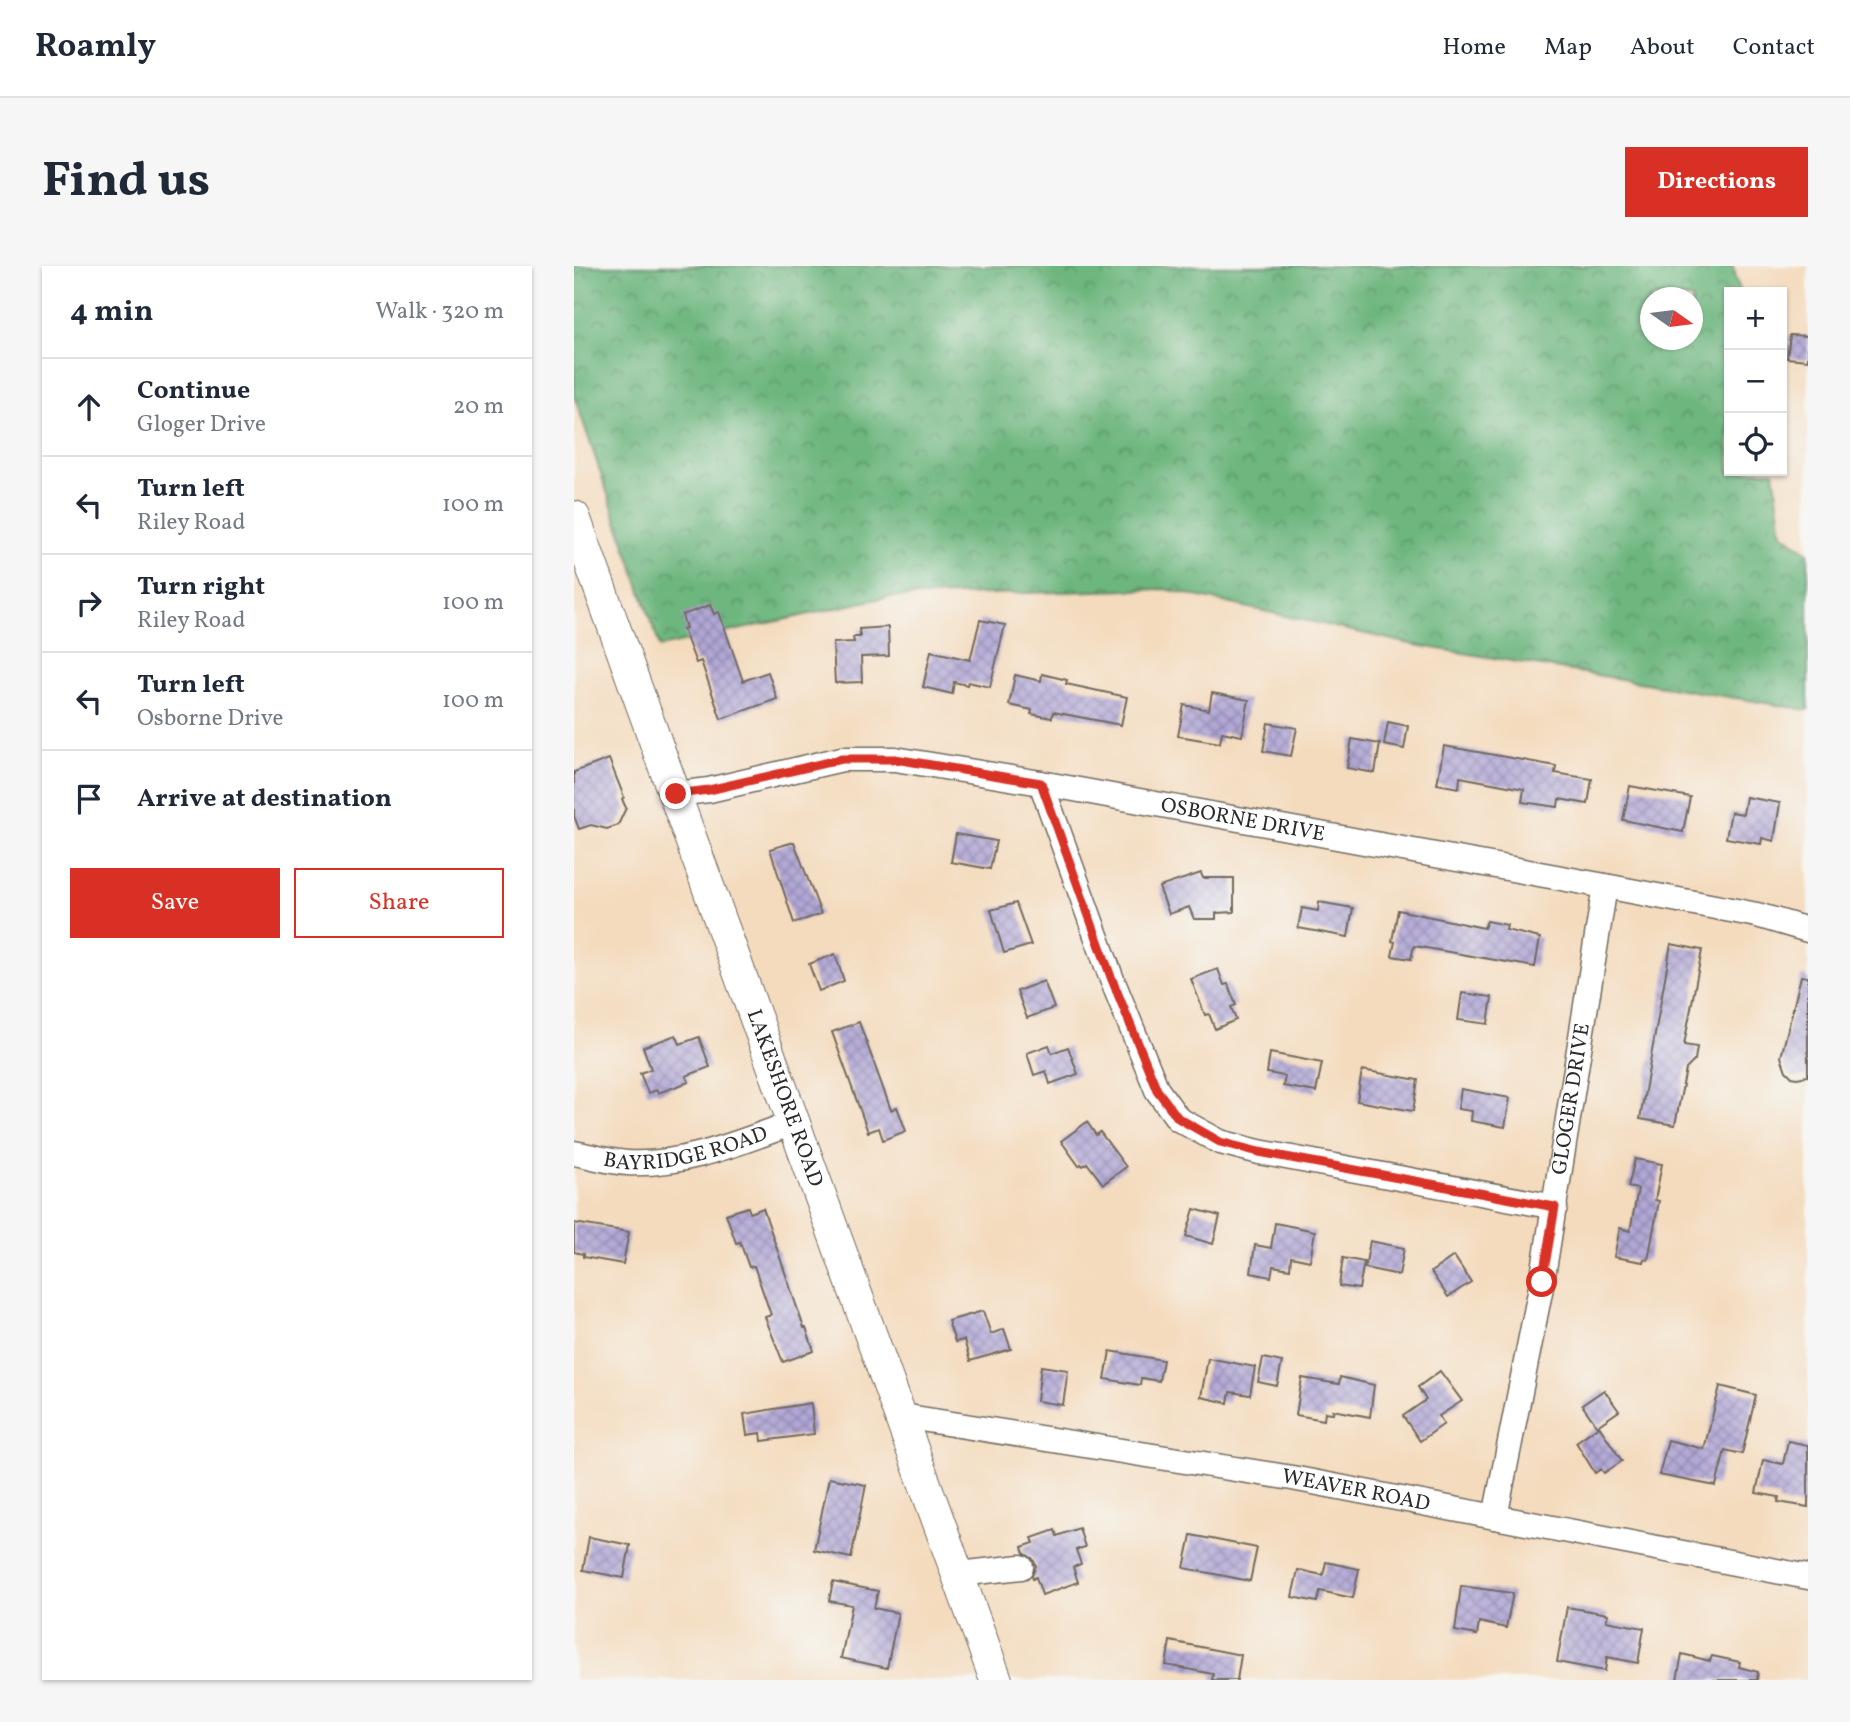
<!DOCTYPE html>
<meta charset="utf-8">
<style>
:root{--surface:#fff;--page:#f6f6f7;--text:#1f2937;--muted:#747a83;--line:#e0e1e3;--accent:#d93025}
body{margin:0;font-family:Vollkorn,serif;background:var(--page);color:var(--text)}
.controls{position:absolute;right:21px;top:21px;display:grid;overflow:hidden;border-radius:0px;box-shadow:0 2px 5px #0004}
.controls button{width:63px;height:63px;display:grid;place-items:center;padding:0;border:0;border-bottom:2px solid var(--line);background:var(--surface);color:var(--text);font:35px sans-serif}
.compass{position:absolute;left:1066px;top:21px;width:63px;height:63px;border-radius:50%;background:var(--surface);box-shadow:0 2px 5px #0004;rotate:104deg}
.stop{position:absolute;width:21px;height:21px;margin:-16px;border:5px solid #d93025;border-radius:50%;background:#fff}
.stop.end{background:#d93025;border-color:#fff;box-shadow:0 2px 7px #0008}
.list{margin:0;padding:0;list-style:none}
h2{display:flex;justify-content:space-between;align-items:center;height:91px;margin:0;padding:0 28px;font-size:30px}
h2 small{font-size:23px;font-weight:400;color:var(--muted)}
.list li{display:grid;grid-template-columns:46px 1fr auto;gap:21px;align-items:center;box-sizing:border-box;height:98px;padding:0 28px;border-top:2px solid var(--line)}
.list b{display:block;font-size:26px;white-space:nowrap}
.list p{margin:0;font-size:23px;white-space:nowrap;color:var(--muted)}
.list em{font-size:23px;font-style:normal;color:var(--muted)}
.actions{display:flex;gap:14px;padding:21px 28px}
.actions a{flex:1;padding:16px 0;border:2px solid var(--accent);border-radius:0px;text-align:center;font-size:24px;color:var(--accent)}
.actions .main{background:var(--accent);color:#fff}
.icon{flex:none;width:38px;height:38px;fill:none;stroke:currentColor;stroke-width:2;stroke-linecap:round;stroke-linejoin:round}
.map{position:relative;flex:none;width:1234px;height:1414px;overflow:hidden;border-radius:0px}
header{display:flex;align-items:center;gap:42px;box-sizing:border-box;height:98px;padding:0 35px;background:var(--surface);border-bottom:2px solid var(--line)}
header strong{font-size:33px}
nav{display:flex;gap:38px;margin-inline-start:auto;font-size:24px}
.intro{display:flex;align-items:center;justify-content:space-between;box-sizing:border-box;height:168px;padding:0 42px}
h1{margin:0;font-size:49px}
.button{padding:18px 32px;border-radius:0px;background:var(--accent);color:#fff;font-size:24px;font-weight:700}
main{display:flex;gap:42px;padding:0 42px}
aside{flex:1;background:var(--surface);border-radius:0px;box-shadow:0 2px 5px #0004}
.map>svg:first-child{display:block}
</style>
<header>
<strong>Roamly</strong>
<nav><a>Home</a><a>Map</a><a>About</a><a>Contact</a></nav>
</header>
<div class="intro"><h1>Find us</h1><a class="button">Directions</a></div>
<main>
<aside>
<h2>4 min<small>Walk · 320 m</small></h2>
<ul class="list">
<li><svg class="icon" aria-label="ahead" viewBox="0 0 24 24"><path d="M12 20V5M6 11l6-6 6 6"/></svg><div><b>Continue</b><p>Gloger Drive</p></div><em>20 m</em></li>
<li><svg class="icon" aria-label="left" viewBox="0 0 24 24"><path d="M17 20v-9H6M10 6l-5 5 5 5"/></svg><div><b>Turn left</b><p>Riley Road</p></div><em>100 m</em></li>
<li><svg class="icon" aria-label="right" viewBox="0 0 24 24"><path d="M7 20v-9h11M14 6l5 5-5 5"/></svg><div><b>Turn right</b><p>Riley Road</p></div><em>100 m</em></li>
<li><svg class="icon" aria-label="left" viewBox="0 0 24 24"><path d="M17 20v-9H6M10 6l-5 5 5 5"/></svg><div><b>Turn left</b><p>Osborne Drive</p></div><em>100 m</em></li>
<li><svg class="icon" aria-label="arrive" viewBox="0 0 24 24"><path d="M6 21V4h12l-3 4 3 4H6"/></svg><div><b>Arrive at destination</b></div></li>
</ul>
<div class="actions"><a class="main">Save</a><a>Share</a></div>
</aside>
<div class="map">
<svg width="1234" height="1414" viewBox="0 0 1234 1414">
<defs>
<pattern id="forest-crowns" width="20" height="18" patternUnits="userSpaceOnUse" patternTransform="scale(1.75)"><rect width="20" height="18" fill="#6db67e"/><path d="M2 6a3 3 0 1 1 6 0M12 15a3 3 0 1 1 6 0" fill="none" stroke="#5a9467"/></pattern>
<pattern id="building-cross-hatch" width="8" height="8" patternUnits="userSpaceOnUse" patternTransform="scale(1.75)"><rect width="8" height="8" fill="#b1a7d6"/><path d="M0 0l8 8M0 8l8-8" fill="none" stroke="#9088ae"/></pattern>
</defs>
<rect width="100%" height="100%" fill="#f6f6f2"/>
<filter id="ink" filterUnits="userSpaceOnUse"><feTurbulence type="fractalNoise" baseFrequency=".0143" numOctaves="2"/><feDisplacementMap in="SourceGraphic" scale="14" xChannelSelector="R" yChannelSelector="G"/><feConvolveMatrix kernelMatrix="1 2 1 2 8 2 1 2 1" color-interpolation-filters="sRGB"/></filter>
<filter id="wash" filterUnits="userSpaceOnUse"><feTurbulence type="fractalNoise" baseFrequency=".00686" numOctaves="4" result="noise"/><feDisplacementMap in="SourceGraphic" scale="28" xChannelSelector="R" yChannelSelector="G"/><feGaussianBlur stdDeviation="1.57" result="paint"/><feColorMatrix in="noise" values="0 0 0 0 0 0 0 0 0 0 0 0 0 0 0 0 0 1.4 0 .05"/><feComposite in="paint" operator="in"/></filter>
<g filter="url(#wash)">
<rect width="100%" height="100%" fill="#f4dbbe"/>
<!-- forest -->
<path fill="url(#forest-crowns)" stroke="#4c7054" stroke-width="2" fill-rule="evenodd" d="M 0,0 L 1159,0 L 1166,26 L 1155,26 L 1155,205 L 1200,205 L 1208,267 L 1234,286 L 1234,444 L 841,379 L 591,323 L 313,331 L 86,381 L 0,129 ZM 1076,32 L 1118,32 L 1118,74 L 1076,74 Z"/>
<g id="blocks">
<!-- building -->
<g fill="url(#building-cross-hatch)">
<polygon points="1216,69 1234,70 1234,94 1213,92"/>
<polygon points="136,339 140,348 145,346 169,415 194,406 203,433 147,453 127,395 122,397 109,363 112,362 108,349"/>
<polygon points="406,354 431,359 416,421 394,416 393,419 380,416 378,428 349,421 357,385 396,394"/>
<polygon points="314,361 315,390 287,391 288,416 261,417 259,377 280,376 279,371 286,371 285,363"/>
<polygon points="468,408 493,414 492,418 553,431 547,459 479,446 478,452 457,448 458,444 435,439 441,409 467,415"/>
<polygon points="638,427 675,434 668,470 648,466 646,477 604,470 610,439 635,444"/>
<polygon points="814,456 834,460 830,483 810,479"/>
<polygon points="694,457 723,462 717,490 689,485"/>
<polygon points="778,473 806,478 801,507 773,502"/>
<polygon points="870,480 982,500 981,507 1018,513 1014,538 985,533 984,541 948,536 950,523 886,511 885,522 863,518"/>
<polygon points="35,493 50,531 48,533 52,542 44,559 33,563 17,559 5,563 0,550 0,506"/>
<polygon points="1056,520 1116,531 1109,566 1049,554"/>
<polygon points="1172,531 1206,537 1200,575 1188,572 1187,578 1152,572 1157,546 1169,548"/>
<polygon points="382,568 422,575 416,603 377,596"/>
<polygon points="220,576 247,648 220,657 196,583"/>
<polygon points="627,607 629,612 660,612 660,646 642,647 642,653 620,653 615,641 595,648 585,621"/>
<polygon points="745,636 779,642 774,671 724,662 728,642 744,645"/>
<polygon points="442,637 457,679 430,687 417,644"/>
<polygon points="824,644 910,662 913,655 933,659 932,664 966,672 961,701 840,680 837,693 818,690 821,676 818,675"/>
<polygon points="1097,678 1128,684 1110,779 1123,781 1121,794 1112,803 1101,859 1066,853"/>
<polygon points="261,688 270,715 245,725 235,698"/>
<polygon points="644,703 650,719 654,718 662,739 657,741 662,754 641,763 635,748 631,749 617,713"/>
<polygon points="1227,710 1234,711 1234,810 1223,812 1218,811 1212,805 1207,791"/>
<polygon points="470,715 480,742 453,752 443,725"/>
<polygon points="888,727 918,731 914,758 884,754"/>
<polygon points="285,756 317,844 323,841 332,865 309,874 305,862 294,866 258,766"/>
<polygon points="102,769 106,778 125,771 136,801 112,810 115,816 84,827 83,824 74,827 66,807 77,803 69,781"/>
<polygon points="475,779 478,787 494,781 504,808 476,818 472,805 460,809 453,787"/>
<polygon points="696,787 748,797 742,826 709,820 711,810 693,807"/>
<polygon points="788,804 844,814 839,845 783,835"/>
<polygon points="887,823 936,832 931,861 897,855 898,845 884,843"/>
<polygon points="513,856 522,869 526,866 552,901 529,918 513,897 509,900 507,898 505,900 487,875"/>
<polygon points="1061,893 1088,898 1081,934 1085,935 1074,994 1070,993 1069,996 1040,991 1046,962 1056,965 1064,923 1054,921"/>
<polygon points="174,941 176,947 189,942 230,1062 232,1062 240,1085 209,1096 191,1051 197,1049 180,1000 175,1001 166,976 162,977 152,948"/>
<polygon points="620,943 646,950 639,978 612,970"/>
<polygon points="0,957 55,966 49,998 9,991 9,988 0,986"/>
<polygon points="701,957 741,965 736,995 717,991 716,1003 699,1000 697,1011 677,1007 681,979 697,982"/>
<polygon points="796,975 830,982 825,1009 791,1002"/>
<polygon points="880,990 897,1016 874,1031 857,1006"/>
<polygon points="769,992 790,996 785,1023 765,1020"/>
<polygon points="409,1045 417,1068 430,1063 437,1083 396,1095 390,1074 381,1076 374,1055"/>
<polygon points="536,1085 589,1094 585,1115 567,1112 566,1119 531,1113"/>
<polygon points="634,1092 681,1101 676,1129 656,1126 654,1137 627,1131"/>
<polygon points="689,1092 708,1096 703,1120 684,1116"/>
<polygon points="467,1100 494,1104 489,1139 463,1135"/>
<polygon points="866,1105 888,1135 865,1150 870,1158 846,1175 829,1150 852,1134 844,1121"/>
<polygon points="766,1111 800,1119 796,1151 759,1144 759,1147 751,1146 750,1154 722,1149 728,1112 765,1118"/>
<polygon points="1146,1120 1182,1129 1168,1188 1151,1184 1142,1220 1085,1209 1094,1174 1130,1183"/>
<polygon points="1030,1124 1045,1145 1023,1160 1008,1139"/>
<polygon points="237,1137 240,1168 188,1175 187,1167 173,1169 170,1148"/>
<polygon points="1025,1160 1048,1195 1030,1207 1027,1203 1021,1207 1002,1176"/>
<polygon points="1214,1175 1234,1179 1234,1241 1204,1236 1205,1231 1182,1227 1189,1194 1209,1198"/>
<polygon points="255,1212 292,1219 277,1292 240,1284"/>
<polygon points="505,1262 511,1281 502,1284 507,1298 499,1301 504,1316 468,1329 462,1311 459,1313 458,1310 462,1300 459,1293 450,1287 448,1281 460,1277 458,1272 481,1264 483,1270"/>
<polygon points="617,1269 683,1282 676,1315 610,1302"/>
<polygon points="15,1271 56,1279 50,1312 9,1304"/>
<polygon points="752,1296 785,1303 779,1332 746,1325 743,1336 718,1331 724,1304 749,1309"/>
<polygon points="259,1316 304,1325 300,1342 324,1347 313,1402 267,1392 278,1339 255,1335"/>
<polygon points="887,1320 939,1327 932,1362 905,1356 903,1369 881,1365"/>
<polygon points="993,1341 1034,1348 1032,1355 1070,1362 1064,1397 1033,1391 1031,1405 983,1396"/>
<polygon points="596,1375 667,1389 663,1414 638,1414 639,1408 592,1399"/>
<polygon points="1108,1388 1136,1395 1138,1390 1166,1396 1165,1401 1184,1406 1183,1414 1103,1414"/>
</g>
</g>
</g>
<g filter="url(#ink)">
<use href="#blocks" fill-opacity="0" stroke="#71695e" stroke-width="2"/>
<g fill="none" stroke-linecap="round" stroke-linejoin="round">
<!-- minor casing -->
<g stroke="#71695e" stroke-width="27">
<g id="minor">
<polyline points="467,517 537,711 583,824 604,853 646,876 685,886 981,941"/>
<path id="s1" d="M 102,528 L 135,524 L 268,493 L 321,493 L 467,517 L 1031,620 L 1183,649 L 1234,664"/>
<path id="s2" d="M 0,887 C 17,890 36,896 53,897 C 112,900 168,875 222,856"/>
<path id="s3" d="M 328,1150 L 718,1212 L 1234,1311"/>
<path id="s4" d="M 921,1251 L 968,1016 L 1031,620"/>
<polyline points="385,1308 447,1301"/>
</g>
</g>
<!-- tertiary casing -->
<g stroke="#71695e" stroke-width="34">
<g id="tertiary">
<path id="s5" d="M 0,251 L 422,1414"/>
</g>
</g>
<!-- minor -->
<use href="#minor" stroke="#fff" stroke-width="24"/>
<!-- tertiary -->
<use href="#tertiary" stroke="#fff" stroke-width="32"/>
</g>
</g>
<g fill="none" stroke-linecap="round" stroke-linejoin="round" filter="url(#ink)">
<!-- route -->
<polyline stroke="#d93025" stroke-width="9" points="102,528 135,524 268,493 321,493 467,517 537,711 583,824 604,852 646,876 685,886 981,941 968,1016"/>
</g>
<g text-anchor="middle" dominant-baseline="central" stroke-width="6" stroke-linejoin="round" paint-order="stroke">
<!-- street labels -->
<g font-size="21" fill="#2b2b2b" stroke="#f6f6f2">
<text stroke="none"><textPath href="#s1" startOffset="576">OSBORNE DRIVE</textPath></text>
<text stroke="none"><textPath href="#s5" startOffset="618">LAKESHORE ROAD</textPath></text>
<text stroke="none"><textPath href="#s4" startOffset="425">GLOGER DRIVE</textPath></text>
<text stroke="none"><textPath href="#s2" startOffset="114">BAYRIDGE ROAD</textPath></text>
<text stroke="none"><textPath href="#s3" startOffset="460">WEAVER ROAD</textPath></text>
</g>
</g>
</svg>
<div class="controls">
<button>+</button>
<button>−</button>
<button><svg class="icon" aria-label="locate" viewBox="0 0 24 24"><circle cx="12" cy="12" r="6"/><path d="M12 2v4M12 18v4M2 12h4M18 12h4"/></svg></button>
</div>
<svg class="compass" viewBox="-18 -18 36 36"><path d="M0-13l5 13h-10z" fill="#e53935"/><path d="M0 13l5-13h-10z" fill="#747a83"/></svg>
<div class="stop" style="left:968px;top:1016px"></div>
<div class="stop end" style="left:102px;top:528px"></div>
</div>
</main>
